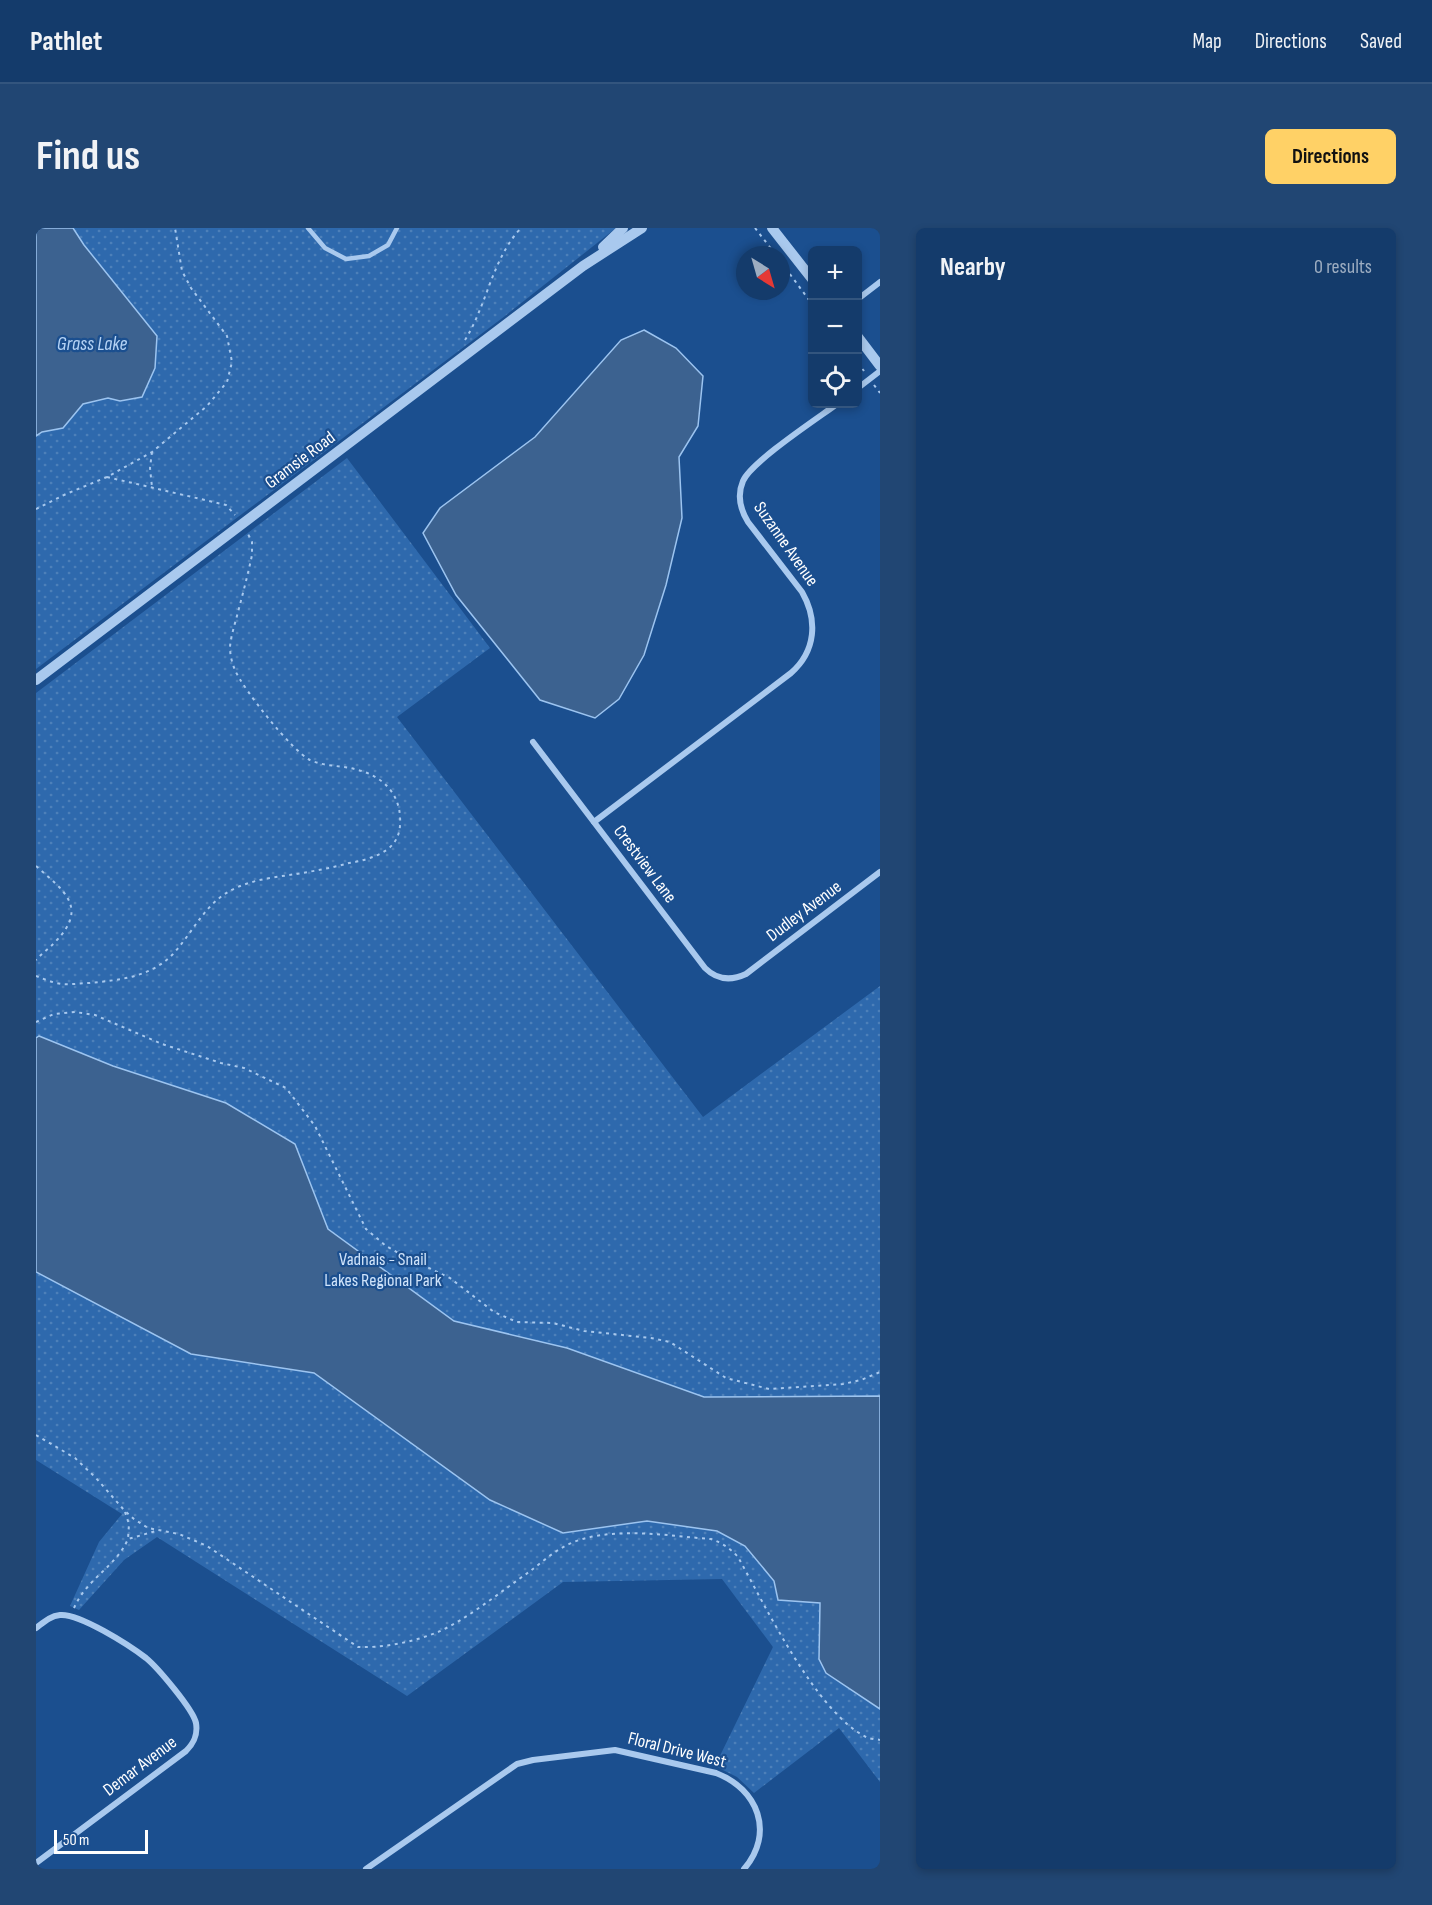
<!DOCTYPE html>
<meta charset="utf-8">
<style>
:root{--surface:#143b6b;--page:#214673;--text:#f1f3f6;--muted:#9dadc1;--line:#33557e;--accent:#ffd166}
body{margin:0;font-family:"Sofia Sans Condensed",sans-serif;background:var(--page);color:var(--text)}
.controls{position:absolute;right:18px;top:18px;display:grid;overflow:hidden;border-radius:9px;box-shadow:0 3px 9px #0003}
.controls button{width:54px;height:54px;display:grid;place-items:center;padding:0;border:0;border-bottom:2px solid var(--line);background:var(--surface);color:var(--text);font:30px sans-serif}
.compass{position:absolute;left:700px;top:18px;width:54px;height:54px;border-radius:50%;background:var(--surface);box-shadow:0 3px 9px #0003;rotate:143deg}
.scale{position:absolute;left:18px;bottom:15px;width:94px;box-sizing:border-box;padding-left:6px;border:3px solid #fff;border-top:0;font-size:16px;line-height:21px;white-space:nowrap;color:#fff;-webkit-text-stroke:4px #1b4f8f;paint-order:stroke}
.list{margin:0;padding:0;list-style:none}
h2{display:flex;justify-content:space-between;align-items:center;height:78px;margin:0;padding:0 24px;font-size:26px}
h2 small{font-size:20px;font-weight:400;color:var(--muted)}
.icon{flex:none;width:33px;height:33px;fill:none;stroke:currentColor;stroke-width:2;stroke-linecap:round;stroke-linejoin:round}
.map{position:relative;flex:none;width:844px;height:1641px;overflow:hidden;border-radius:9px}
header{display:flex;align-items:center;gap:36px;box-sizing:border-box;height:84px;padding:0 30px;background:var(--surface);border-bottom:2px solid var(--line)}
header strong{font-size:28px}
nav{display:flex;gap:33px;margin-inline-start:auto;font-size:21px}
.intro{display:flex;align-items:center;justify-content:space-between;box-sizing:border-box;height:144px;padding:0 36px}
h1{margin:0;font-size:42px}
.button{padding:15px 27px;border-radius:9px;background:var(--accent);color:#111;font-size:21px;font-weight:700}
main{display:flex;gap:36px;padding:0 36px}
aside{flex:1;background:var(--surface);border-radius:9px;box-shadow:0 3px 9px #0003}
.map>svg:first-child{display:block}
</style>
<header>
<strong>Pathlet</strong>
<nav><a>Map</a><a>Directions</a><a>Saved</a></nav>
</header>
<div class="intro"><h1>Find us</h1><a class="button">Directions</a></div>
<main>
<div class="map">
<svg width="844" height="1641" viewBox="0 0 844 1641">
<defs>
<pattern id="green-dots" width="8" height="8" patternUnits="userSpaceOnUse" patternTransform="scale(1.5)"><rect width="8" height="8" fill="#2e69ad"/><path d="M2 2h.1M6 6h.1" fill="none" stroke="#4d80b9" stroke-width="1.8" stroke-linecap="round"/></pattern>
</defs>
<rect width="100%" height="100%" fill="#1b4f8f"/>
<!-- green -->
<g fill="url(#green-dots)">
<polygon points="0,0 580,0 469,88 0,441"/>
<polygon points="311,230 454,420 361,489 667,889 844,758 844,1554 803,1500 718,1565 701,1549 679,1538 737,1419 686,1351 527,1354 371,1468 121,1309 88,1332 43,1382 34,1378 63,1314 86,1286 0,1232 0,465"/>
</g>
<!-- water -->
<g fill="#3c6290" stroke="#9cc4f0" stroke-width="1.5">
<polygon points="0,0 37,0 48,17 121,108 119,140 106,169 84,173 72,170 47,176 27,200 6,204 0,208"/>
<polygon points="608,102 640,120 667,148 662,198 643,229 646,290 630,357 608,427 583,471 559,490 504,472 420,367 387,305 404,280 499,209 585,112"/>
<polygon points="3,808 77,838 190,875 259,916 292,1001 418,1093 531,1120 668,1169 844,1168 844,1481 790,1445 783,1431 784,1375 742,1372 738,1353 709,1318 681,1303 611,1293 527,1305 454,1272 278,1145 155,1126 0,1044 0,810"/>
</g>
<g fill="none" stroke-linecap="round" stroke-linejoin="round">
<!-- path -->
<g stroke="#a9c9ee" stroke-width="2" stroke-dasharray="3 4.5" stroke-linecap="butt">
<polyline points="719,0 740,27"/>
<polyline points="745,34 776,76"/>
<path d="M 429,112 C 451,77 456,31 485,0"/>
<polyline points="822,135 828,143"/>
<polyline points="838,157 844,165"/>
<polyline points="116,224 114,240 116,259"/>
<polyline points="71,249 190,277 199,287"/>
<polyline points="0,281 30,266 71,249 116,224 171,178 191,154 196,134 191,108 155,60 146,43 139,0"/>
<path d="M 0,638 C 27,662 53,679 20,713 C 14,720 6,725 0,732"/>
<path d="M 0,748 C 8,751 17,755 26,756 C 35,757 44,755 53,755 C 84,752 115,749 137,726 C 159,702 170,672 202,659 C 220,651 241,649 260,646 C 278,643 296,640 313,635 C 326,633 341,629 352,621 C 362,613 365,602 364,589 C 363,565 346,548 322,542 C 306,537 289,539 274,532 C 256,523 207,461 199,442 C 196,435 194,427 194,419 C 195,407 199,396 202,384 C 207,365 212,346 216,327 L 216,314 L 212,306"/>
<polyline points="0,794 18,786 39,784 59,787 126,816 185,835 208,840 250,860 279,898 330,1001 350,1018 366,1027 414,1050 458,1084 481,1094 517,1095 548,1103 615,1110 634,1114 690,1150 733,1161 807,1156 825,1152 844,1144"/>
<path d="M 0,1207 L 39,1230 L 60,1250 L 88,1282 L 98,1291 L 112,1300 L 143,1306 L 171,1318 L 322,1419 C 348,1420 377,1414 402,1404 C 430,1392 467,1362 493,1344 C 505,1335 517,1324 531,1317 C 571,1297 632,1308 675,1311 C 686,1315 694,1320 702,1329 C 730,1379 780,1484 830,1509 C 834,1511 840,1511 844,1512"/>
<polyline points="89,1284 93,1296 92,1311"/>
<path d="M 38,1380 C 51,1350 80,1339 92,1311 L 120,1303"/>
</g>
<!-- service -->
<polyline stroke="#a9c9ee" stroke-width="4.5" points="272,0 289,20 310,31 333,28 352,17 361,0"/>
<!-- minor -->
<g stroke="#a9c9ee" stroke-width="6">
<polyline points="822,71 844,54"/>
<polyline points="822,160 844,143"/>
<path d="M 497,514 L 669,740 C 681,752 695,753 710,746 L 844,644"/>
<path d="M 558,594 L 755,445 C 780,423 782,392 766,364 L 712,294 C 704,281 701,267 707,253 C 715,234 782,190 801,176"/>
<path d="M 0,1400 C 8,1394 14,1388 24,1387 C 43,1385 93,1417 110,1430 C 121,1439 157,1481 160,1495 C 162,1507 158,1515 150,1523 L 0,1635"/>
<path d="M 330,1641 L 481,1536 L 497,1532 L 579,1522 L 680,1545 C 722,1561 739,1605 708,1641"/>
</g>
<!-- tertiary -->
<g stroke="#a9c9ee" stroke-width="10">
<polyline points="736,0 776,51"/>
<polyline points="567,19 587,0"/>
<polyline points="822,109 844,138"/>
<polyline points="0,452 547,38 606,0"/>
</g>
</g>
<g text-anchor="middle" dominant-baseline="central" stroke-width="4.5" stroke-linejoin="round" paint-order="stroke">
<!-- street labels -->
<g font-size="18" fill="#fff" stroke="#1b4f8f">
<text transform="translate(264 232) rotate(-37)">Gramsie Road</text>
<text transform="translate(750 316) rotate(55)">Suzanne Avenue</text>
<text transform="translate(609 636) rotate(53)">Crestview Lane</text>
<text transform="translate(768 683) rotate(-37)">Dudley Avenue</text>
<text transform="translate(641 1522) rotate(14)">Floral Drive West</text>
<text transform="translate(104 1538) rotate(-37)">Demar Avenue</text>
</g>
<!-- park labels -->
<g font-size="18" fill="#cfe3fa" stroke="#1b4f8f">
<text x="347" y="1031">Vadnais - Snail<tspan x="347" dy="21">Lakes Regional Park</tspan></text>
</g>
<!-- water labels -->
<g font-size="20" font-style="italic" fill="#b5d3f5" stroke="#1b4f8f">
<text x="56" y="116">Grass Lake</text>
</g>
</g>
</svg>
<div class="controls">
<button>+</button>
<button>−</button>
<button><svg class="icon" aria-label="locate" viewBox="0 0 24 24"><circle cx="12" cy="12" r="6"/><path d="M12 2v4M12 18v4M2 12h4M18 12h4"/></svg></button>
</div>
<svg class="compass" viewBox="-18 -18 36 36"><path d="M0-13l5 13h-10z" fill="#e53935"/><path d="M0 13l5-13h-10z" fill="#9dadc1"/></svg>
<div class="scale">50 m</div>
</div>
<aside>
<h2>Nearby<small>0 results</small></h2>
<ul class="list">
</ul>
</aside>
</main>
